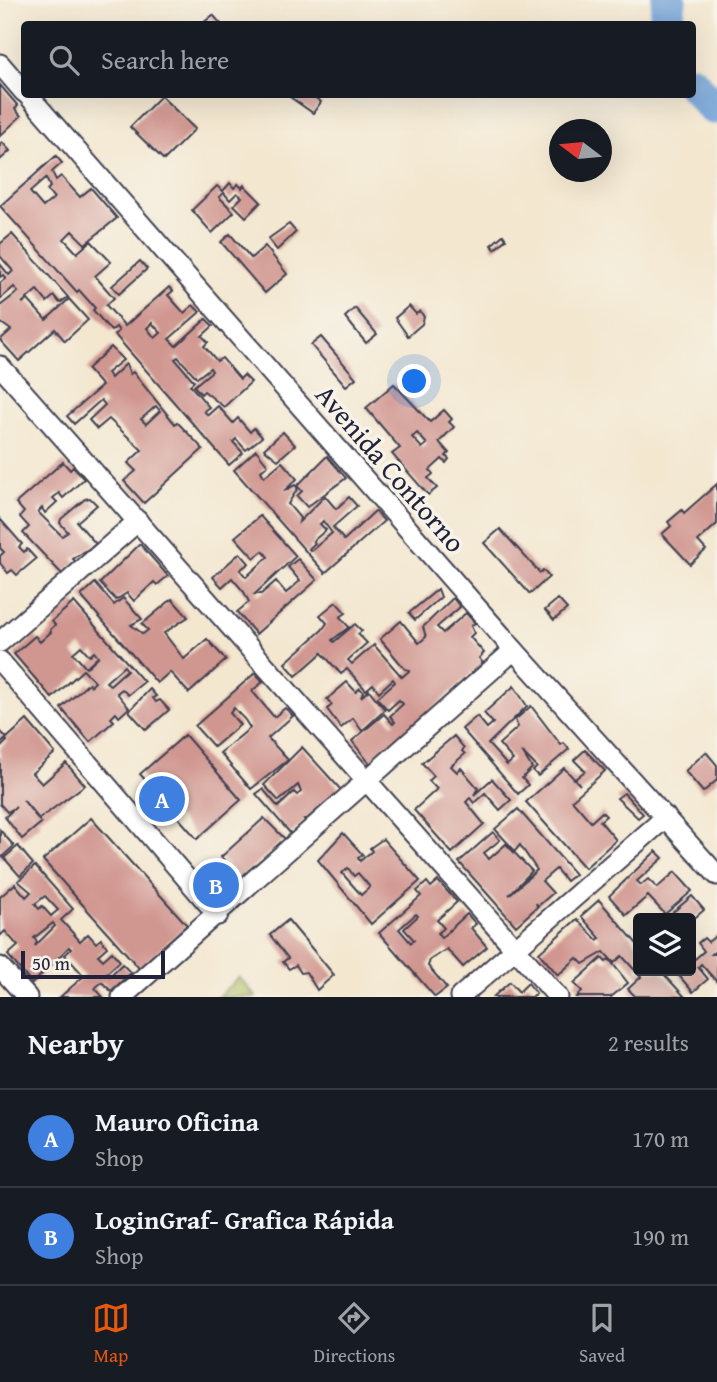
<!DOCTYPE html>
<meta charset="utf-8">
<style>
:root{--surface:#171b24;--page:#242831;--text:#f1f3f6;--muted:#9ea1a6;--line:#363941;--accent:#ea580c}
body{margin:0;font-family:"Gentium Book Plus",serif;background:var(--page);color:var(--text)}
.controls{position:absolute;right:21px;bottom:21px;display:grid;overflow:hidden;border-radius:7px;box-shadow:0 7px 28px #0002}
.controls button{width:63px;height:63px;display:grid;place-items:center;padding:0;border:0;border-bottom:2px solid var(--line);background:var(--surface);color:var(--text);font:35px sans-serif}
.compass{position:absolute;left:549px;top:119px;width:63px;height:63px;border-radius:50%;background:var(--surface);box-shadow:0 7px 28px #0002;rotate:286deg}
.scale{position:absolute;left:21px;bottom:18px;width:144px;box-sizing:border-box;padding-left:7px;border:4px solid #22223b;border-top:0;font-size:19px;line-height:24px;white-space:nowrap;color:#22223b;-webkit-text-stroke:5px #f7f3e8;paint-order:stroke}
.you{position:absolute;left:415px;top:382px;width:24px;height:24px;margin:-18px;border:5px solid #fff;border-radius:50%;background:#1a73e8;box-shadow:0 0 0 10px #1a73e833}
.badge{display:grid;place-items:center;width:46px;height:46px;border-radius:50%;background:var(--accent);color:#fff;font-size:23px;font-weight:700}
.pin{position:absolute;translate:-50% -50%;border:4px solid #fff;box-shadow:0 2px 7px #0006}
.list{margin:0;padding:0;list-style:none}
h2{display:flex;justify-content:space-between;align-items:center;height:91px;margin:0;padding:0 28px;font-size:30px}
h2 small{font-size:23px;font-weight:400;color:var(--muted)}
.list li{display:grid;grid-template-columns:46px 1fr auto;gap:21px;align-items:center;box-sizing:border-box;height:98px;padding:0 28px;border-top:2px solid var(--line)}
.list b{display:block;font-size:26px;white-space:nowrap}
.list p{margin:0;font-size:23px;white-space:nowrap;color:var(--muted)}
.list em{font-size:23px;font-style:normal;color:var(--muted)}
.icon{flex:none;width:38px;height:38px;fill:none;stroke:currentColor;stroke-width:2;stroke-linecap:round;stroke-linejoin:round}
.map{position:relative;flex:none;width:717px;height:997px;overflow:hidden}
.search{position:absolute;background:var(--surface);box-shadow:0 7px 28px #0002;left:21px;right:21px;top:21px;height:77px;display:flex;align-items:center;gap:18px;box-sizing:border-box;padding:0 24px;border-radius:7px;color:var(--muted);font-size:26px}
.sheet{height:287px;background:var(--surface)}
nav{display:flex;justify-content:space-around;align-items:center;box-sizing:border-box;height:98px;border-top:2px solid var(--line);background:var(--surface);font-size:19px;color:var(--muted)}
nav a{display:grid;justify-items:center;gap:4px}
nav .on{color:var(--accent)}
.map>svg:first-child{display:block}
</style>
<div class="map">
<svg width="717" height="997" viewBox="0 0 717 997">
<rect width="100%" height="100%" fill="#f7f3e8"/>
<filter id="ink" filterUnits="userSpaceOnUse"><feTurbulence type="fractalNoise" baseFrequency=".0143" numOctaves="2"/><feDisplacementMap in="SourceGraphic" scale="14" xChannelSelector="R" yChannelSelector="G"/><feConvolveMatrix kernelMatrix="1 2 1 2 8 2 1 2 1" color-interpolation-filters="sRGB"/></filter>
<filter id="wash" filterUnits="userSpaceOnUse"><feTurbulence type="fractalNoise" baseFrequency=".00686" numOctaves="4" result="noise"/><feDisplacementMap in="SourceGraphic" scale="28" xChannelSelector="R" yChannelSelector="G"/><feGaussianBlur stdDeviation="1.57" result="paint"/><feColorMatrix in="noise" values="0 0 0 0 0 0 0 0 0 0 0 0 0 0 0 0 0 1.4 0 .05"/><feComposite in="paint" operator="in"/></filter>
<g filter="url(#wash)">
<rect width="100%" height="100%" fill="#f3e7d0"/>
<!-- green -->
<polygon fill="#abbe62" stroke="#66704e" stroke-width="2" points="239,977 256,997 218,997"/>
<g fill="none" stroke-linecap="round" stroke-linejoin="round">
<!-- river -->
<g stroke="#6c9ed7" stroke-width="35">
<polyline points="666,24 669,0"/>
<polyline points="692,83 713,107 717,107"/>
</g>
</g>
<g id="blocks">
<!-- building -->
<g fill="#d09690" fill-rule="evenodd">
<polygon points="213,15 221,24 202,24"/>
<polygon points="0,85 18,106 15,109 21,116 0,136"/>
<polygon points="292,94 310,94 321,102 313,113 290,97"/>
<polygon points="161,96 195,129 164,160 130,127"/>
<polygon points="2,142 10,151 0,160 0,144"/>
<path d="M 56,156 L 62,163 L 52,172 L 56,180 L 61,176 L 80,197 L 91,188 L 117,218 L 85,244 L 72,231 L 64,239 L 77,253 L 91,241 L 111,262 L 95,276 L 114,298 L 106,305 L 125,326 L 169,287 L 173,291 L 168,295 L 184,313 L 193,305 L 200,312 L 169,339 L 176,346 L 206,319 L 213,326 L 202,336 L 208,342 L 204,346 L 217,361 L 222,358 L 240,379 L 244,375 L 251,382 L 224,407 L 204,391 L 201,394 L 194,386 L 212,371 L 210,368 L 197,378 L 178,357 L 175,359 L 194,381 L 190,385 L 209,407 L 204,411 L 208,415 L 218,406 L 233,423 L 238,418 L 250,432 L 254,428 L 262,437 L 246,450 L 236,439 L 233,442 L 243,453 L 229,465 L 115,335 L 119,331 L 116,327 L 111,331 L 93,310 L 95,308 L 79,290 L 77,292 L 0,206 ZM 46,178 L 50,187 L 47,190 L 54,198 L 43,207 L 30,192 ZM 152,323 L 161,333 L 155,338 L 147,328 Z"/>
<polygon points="230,183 234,188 238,184 242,188 244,185 261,202 246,217 234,205 242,197 237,193 230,200 224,193 219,197 234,212 212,233 192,210 217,186 223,191"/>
<polygon points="289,224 296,232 277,250 268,239"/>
<polygon points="12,234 68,297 60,303 54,296 47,302 37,290 22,303 28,300 46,320 69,299 88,320 65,341 55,329 19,361 0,340 11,330 0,322 0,306 18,292 14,287 0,299 0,283 6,278 3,275 0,277 0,264 9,275 13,271 0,256 0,244"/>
<polygon points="230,234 251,258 265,246 287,274 265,293 221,242"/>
<polygon points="503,235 506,239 495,249 491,245"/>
<polygon points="140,261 147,269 119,294 112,286"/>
<polygon points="409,306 416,314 420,311 424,317 422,324 408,336 395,318"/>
<polygon points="355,308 377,334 366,343 345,317"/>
<polygon points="321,337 356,378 346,386 311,345"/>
<path d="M 111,347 L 123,360 L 107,373 L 111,378 L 126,364 L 130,374 L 133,372 L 175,424 L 177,422 L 203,449 L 144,503 L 124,481 L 136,471 L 128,463 L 142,450 L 109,419 L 97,429 L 89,420 L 105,405 L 101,400 L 74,424 L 67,416 L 102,386 L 87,369 ZM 156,406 L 160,411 L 146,424 L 141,419 Z"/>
<path d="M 394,384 L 430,422 L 444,410 L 452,419 L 449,422 L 454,427 L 439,442 L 449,453 L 446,456 L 449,459 L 446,463 L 442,459 L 430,470 L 433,474 L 428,478 L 437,488 L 428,495 L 392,454 L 400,448 L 366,408 ZM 417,433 L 427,444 L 422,448 L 412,437 Z"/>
<polygon points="283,432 295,445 278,460 264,449"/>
<path d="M 256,450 L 268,465 L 261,471 L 264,477 L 282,462 L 297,479 L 284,491 L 295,485 L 298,488 L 288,504 L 300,518 L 299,522 L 325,496 L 336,509 L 349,497 L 357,506 L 333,527 L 344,540 L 375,511 L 384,521 L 325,573 L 234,470 ZM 323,521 L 332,533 L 311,551 L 309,549 L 315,543 L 313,541 L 326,530 L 320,524 Z"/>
<polygon points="327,456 346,478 307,507 297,496 302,491 297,486"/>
<polygon points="63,462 70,470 73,467 84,479 63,498 59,493 53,498 57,502 45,513 42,508 38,512 62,536 68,532 60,523 61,519 85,499 90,498 97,505 77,522 96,544 73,559 76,562 62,574 23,533 29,527 20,517 24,512 16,503"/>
<polygon points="717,484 717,524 698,541 706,550 690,564 662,534 671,526 668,522 682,510 684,513"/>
<polygon points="260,516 296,556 255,594 261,594 276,581 286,593 300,581 288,567 298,559 317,580 256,634 237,612 249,602 244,592 232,578 222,587 213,577 240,553 249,563 240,570 246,577 268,557 263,551 254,558 235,537"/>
<polygon points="0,519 22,544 19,547 24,552 27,549 36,559 17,575 12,570 8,573 0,563 0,556 4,552 0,548"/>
<polygon points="500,529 540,573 543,570 549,577 530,594 484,543"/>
<polygon points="140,544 168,576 157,585 154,582 134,601 127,593 116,600 100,583"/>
<polygon points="95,583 114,605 123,598 142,619 131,625 143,634 148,630 142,624 172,599 188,617 164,633 180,654 184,659 207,639 226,660 189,693 170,672 157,683 81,596"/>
<polygon points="438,589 441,597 415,620 409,613"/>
<polygon points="453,598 460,607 437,627 443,633 466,613 475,623 471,626 474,633 470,637 484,653 479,658 483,663 371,765 352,741 384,714 393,724 395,722 390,716 403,704 399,700 388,710 377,698 395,682 393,679 379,692 373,684 366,690 347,669 341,674 322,653 296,676 285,663 322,630 327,623 320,615 336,602 346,613 340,617 349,627 332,640 334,642 355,624 362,631 358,634 367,643 348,660 352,664 374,645 402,677 410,670 405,669 380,639 401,621 419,643 426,637 423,627"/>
<polygon points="558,599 567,609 554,620 545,610"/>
<path d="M 74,602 L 144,682 L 128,695 L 122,689 L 117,693 L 129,708 L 119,717 L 116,713 L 111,718 L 114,721 L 90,742 L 61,708 L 89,683 L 91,686 L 95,682 L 83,670 L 52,698 L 14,654 L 35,636 L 40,642 L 51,632 L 50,630 L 55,625 L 52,621 ZM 81,646 L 90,656 L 94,652 L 98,657 L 86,668 L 73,653 ZM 124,666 L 127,670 L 110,685 L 106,682 Z"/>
<polygon points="255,673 263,682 252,691 274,717 285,708 293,716 268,738 288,760 251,789 220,753 250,728 245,720 234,708 230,713 240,725 214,747 195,726"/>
<polygon points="347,682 356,692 360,688 363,692 361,697 369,690 385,710 362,731 353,718 341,728 327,709 332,705 327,699"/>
<polygon points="514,686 527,706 488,744 507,765 513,760 499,744 518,727 515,720 531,706 561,745 564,743 569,749 538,776 533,771 537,767 522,752 532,768 522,778 528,785 518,794 462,729 477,716 487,728 493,723 484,713"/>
<polygon points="150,689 156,696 153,698 156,702 160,700 169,710 146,730 129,711"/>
<polygon points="27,720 55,753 32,773 42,784 66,763 85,785 39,819 23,800 41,823 22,839 5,817 16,807 7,812 0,804 0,748 7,741 6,739 0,744 0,731 7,738"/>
<polygon points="185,735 241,800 197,839 140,774"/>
<polygon points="454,736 464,748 462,751 465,754 451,766 457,772 461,768 478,788 474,795 492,779 511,800 500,810 485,793 474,803 470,798 466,802 484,824 452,853 414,810 437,789 429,781 434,776 422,763"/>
<polygon points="302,747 341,790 307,819 304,819 305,821 291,834 256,794 263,789 278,807 294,792 297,795 301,792 298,785 279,801 264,785"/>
<polygon points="585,750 605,771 572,800 591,822 602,812 606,816 600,821 616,840 585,868 526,802 564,768 580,785 575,779 585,771 574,760"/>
<polygon points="706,752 717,765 717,780 703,792 685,771"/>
<polygon points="624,793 643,814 638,818 617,798"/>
<polygon points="518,809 575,874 566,881 556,869 542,881 553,893 538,906 536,903 537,907 516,926 459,862 493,832 500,840 484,853 489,859 506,844 532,871 509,895 537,870 520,845 515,851 495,829"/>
<polygon points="91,818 187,925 139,968 43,860"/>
<polygon points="264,818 285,839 240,878 221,857"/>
<polygon points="0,830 14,846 0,859"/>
<path d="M 343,833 L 363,855 L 358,858 L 360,861 L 372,851 L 370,848 L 383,839 L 420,881 L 371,924 L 318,860 ZM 348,868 L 354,876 L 358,873 L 370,887 L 361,895 L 342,873 Z"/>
<polygon points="18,846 33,864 20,876 4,858"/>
<polygon points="656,851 663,858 637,881 641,885 648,879 657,888 675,872 692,891 665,914 648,896 626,915 609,896"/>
<path d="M 35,866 L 73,909 L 61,920 L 80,941 L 88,934 L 96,943 L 101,939 L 107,947 L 98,955 L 103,960 L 112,952 L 120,961 L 107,973 L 110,976 L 122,964 L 131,973 L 111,991 L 102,982 L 95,988 L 103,997 L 60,997 L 84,976 L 65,955 L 71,949 L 69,947 L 32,984 L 8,955 L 18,946 L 5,931 L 0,936 L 0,897 L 15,884 L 26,897 L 31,892 L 18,881 ZM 45,896 L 58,910 L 51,916 L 42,906 L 39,909 L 35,904 ZM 53,923 L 55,926 L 35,946 L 37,942 L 34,938 Z"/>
<path d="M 438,881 L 457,902 L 437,920 L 444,928 L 438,933 L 441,938 L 467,914 L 476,924 L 471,928 L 487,947 L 463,967 L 447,949 L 430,960 L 428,966 L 447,988 L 435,997 L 379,933 L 421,896 L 417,891 L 427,882 L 431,887 ZM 416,914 L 418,916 L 404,929 L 414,940 L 411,943 L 399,929 Z"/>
<polygon points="692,896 704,910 691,921 691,918 666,918"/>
<polygon points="599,900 638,945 638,971 661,971 685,997 635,996 628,989 641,977 622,956 614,963 604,952 583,964 577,958 558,975 539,953 577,919 597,940 600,938 581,916"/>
<polygon points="288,920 334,975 317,990 306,972 301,973 296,965 289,969 283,962 288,958 270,935"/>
<polygon points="717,935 717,950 712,954 717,954 717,982 701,964 698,967 708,979 693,992 675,971 691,971 691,954 695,959 704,951 698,943 704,938 708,942"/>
<polygon points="602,958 606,962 609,959 628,983 611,997 577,997 582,991 574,983"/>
<polygon points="510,982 519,992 528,983 536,993 532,997 493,997"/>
</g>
</g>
</g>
<g filter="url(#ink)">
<use href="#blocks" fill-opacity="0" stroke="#414051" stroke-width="2"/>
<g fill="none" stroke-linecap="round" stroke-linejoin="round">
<!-- street casing -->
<g stroke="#414051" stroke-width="23">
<g id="street">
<polyline points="0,64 24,92"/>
<polyline points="27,94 514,650 717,875"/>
<polyline points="0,366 558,997"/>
<polyline points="0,642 138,521"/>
<polyline points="0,661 218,915"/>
<polyline points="0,967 27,997"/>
<polyline points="122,997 514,650"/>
<polyline points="460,997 666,817"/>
</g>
</g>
<!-- street -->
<use href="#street" stroke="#fff" stroke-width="19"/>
</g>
</g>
<g text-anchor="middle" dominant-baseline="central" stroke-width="7" stroke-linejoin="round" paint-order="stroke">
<!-- street labels -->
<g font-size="28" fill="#22223b" stroke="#f7f3e8">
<text transform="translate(391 468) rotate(49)">Avenida Contorno</text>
</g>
</g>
</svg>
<div class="controls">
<button><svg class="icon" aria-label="layers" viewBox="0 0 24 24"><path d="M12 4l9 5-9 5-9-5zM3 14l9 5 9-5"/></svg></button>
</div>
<svg class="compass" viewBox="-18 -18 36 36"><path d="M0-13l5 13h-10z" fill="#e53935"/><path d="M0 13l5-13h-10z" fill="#9ea1a6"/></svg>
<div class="scale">50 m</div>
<div class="you"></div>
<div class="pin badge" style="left:162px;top:799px;background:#3f7fe0">A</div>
<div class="pin badge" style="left:216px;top:885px;background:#3f7fe0">B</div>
<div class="search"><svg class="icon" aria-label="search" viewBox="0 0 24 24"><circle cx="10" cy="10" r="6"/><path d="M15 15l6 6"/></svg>Search here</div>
</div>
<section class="sheet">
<h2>Nearby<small>2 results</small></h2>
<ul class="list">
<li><span class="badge" style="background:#3f7fe0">A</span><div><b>Mauro Oficina</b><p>Shop</p></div><em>170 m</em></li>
<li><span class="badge" style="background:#3f7fe0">B</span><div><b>LoginGraf- Grafica Rápida</b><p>Shop</p></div><em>190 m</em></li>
</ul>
</section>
<nav>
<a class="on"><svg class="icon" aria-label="map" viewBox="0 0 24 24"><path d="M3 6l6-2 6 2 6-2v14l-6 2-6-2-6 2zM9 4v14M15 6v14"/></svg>Map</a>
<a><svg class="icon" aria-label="directions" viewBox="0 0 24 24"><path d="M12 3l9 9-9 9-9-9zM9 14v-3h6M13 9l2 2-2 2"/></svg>Directions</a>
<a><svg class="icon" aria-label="saved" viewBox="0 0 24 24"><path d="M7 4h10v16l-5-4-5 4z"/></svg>Saved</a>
</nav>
